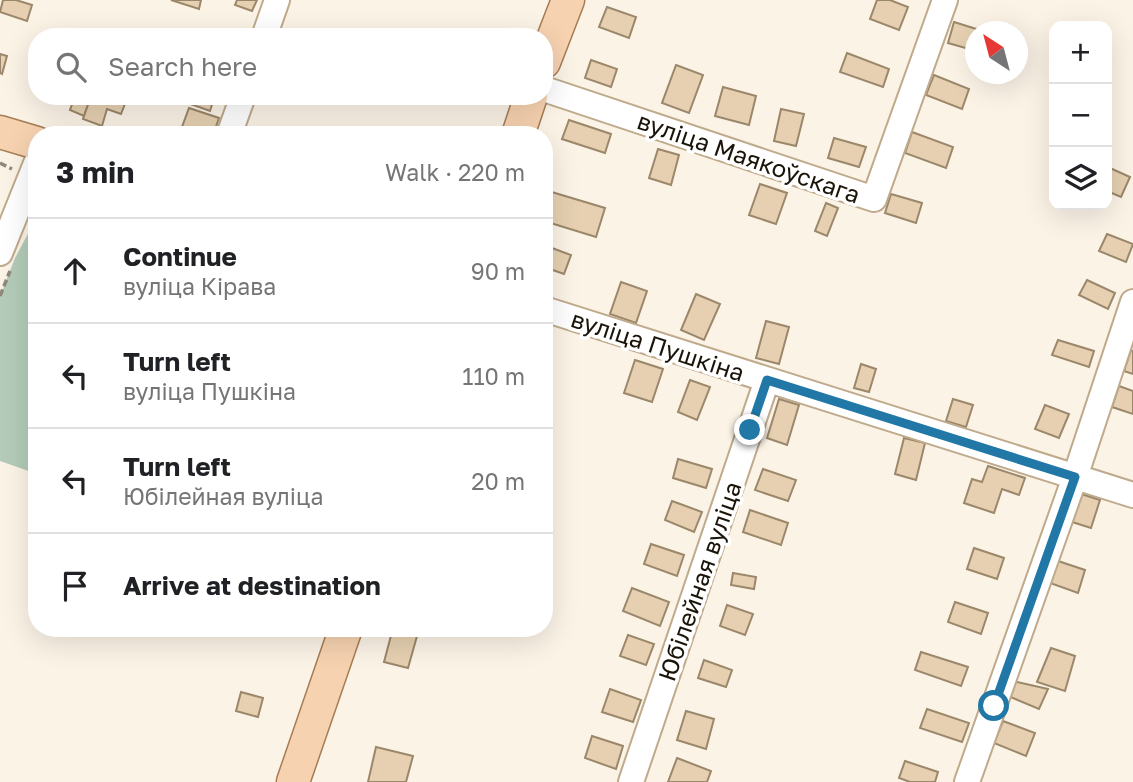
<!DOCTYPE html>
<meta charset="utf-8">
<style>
:root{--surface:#fff;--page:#f2f2f2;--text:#202124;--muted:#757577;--line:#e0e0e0}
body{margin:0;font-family:"Golos Text",sans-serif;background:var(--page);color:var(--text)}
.controls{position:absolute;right:21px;top:21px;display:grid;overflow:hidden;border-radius:14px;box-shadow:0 7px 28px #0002}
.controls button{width:63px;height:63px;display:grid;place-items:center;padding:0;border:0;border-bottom:2px solid var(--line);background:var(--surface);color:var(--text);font:35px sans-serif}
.compass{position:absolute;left:965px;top:21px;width:63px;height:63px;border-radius:50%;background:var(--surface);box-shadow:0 7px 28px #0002;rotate:324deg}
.stop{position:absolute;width:21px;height:21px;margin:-16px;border:5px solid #2178a7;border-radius:50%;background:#fff}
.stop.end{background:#2178a7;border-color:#fff;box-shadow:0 2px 7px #0008}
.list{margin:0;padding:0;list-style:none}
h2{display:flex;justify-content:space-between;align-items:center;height:91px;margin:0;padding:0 28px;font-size:30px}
h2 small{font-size:23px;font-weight:400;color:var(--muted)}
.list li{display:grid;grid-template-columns:46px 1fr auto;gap:21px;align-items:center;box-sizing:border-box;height:105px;padding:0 28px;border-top:2px solid var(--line)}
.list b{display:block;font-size:26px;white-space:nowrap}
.list p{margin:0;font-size:23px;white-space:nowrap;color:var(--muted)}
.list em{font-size:23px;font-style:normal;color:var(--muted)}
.icon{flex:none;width:38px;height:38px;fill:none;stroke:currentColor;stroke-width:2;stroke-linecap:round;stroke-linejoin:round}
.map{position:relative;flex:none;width:1133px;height:782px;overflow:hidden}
.search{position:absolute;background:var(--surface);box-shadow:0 7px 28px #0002;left:28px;top:28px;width:525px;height:77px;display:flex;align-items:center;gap:18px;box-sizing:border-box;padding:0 24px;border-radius:28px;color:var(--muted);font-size:26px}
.panel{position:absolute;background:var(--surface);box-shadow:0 7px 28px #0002;left:28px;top:126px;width:525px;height:511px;border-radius:28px}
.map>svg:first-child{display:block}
</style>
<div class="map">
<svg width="1133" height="782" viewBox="0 0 1133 782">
<rect width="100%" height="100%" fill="#fcf3e7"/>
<!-- green -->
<polygon fill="#b3cbb8" points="37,217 37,474 0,461 0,296 15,258"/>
<!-- building -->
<g fill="#e6d0b1" stroke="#9b876a" stroke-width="2">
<polygon points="3,0 16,0 32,5 27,21 0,12"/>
<polygon points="171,0 201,0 199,9"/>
<polygon points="237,0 257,0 252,11 235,5"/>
<polygon points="877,0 890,0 908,7 899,30 870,19"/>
<polygon points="607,7 636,17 629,38 599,27"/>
<polygon points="954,22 986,32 976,32 976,51 948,43"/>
<polygon points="847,53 889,69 883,87 840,72"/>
<polygon points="0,54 7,56 2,74 0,73"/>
<polygon points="591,60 617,69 611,87 585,78"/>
<polygon points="676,65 703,75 689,113 662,103"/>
<polygon points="934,75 969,89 962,109 926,95"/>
<polygon points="723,87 756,96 749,125 715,116"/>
<polygon points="75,96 90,100 84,116 70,110"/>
<polygon points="91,96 128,96 121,114 107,109 102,126 83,119"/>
<polygon points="168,96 208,96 214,98 210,111"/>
<polygon points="189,108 219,118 213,135 179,135"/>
<polygon points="781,109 804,114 796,146 774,141"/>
<polygon points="569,120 611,134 605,153 562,139"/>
<polygon points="912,132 953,147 946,168 905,153"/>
<polygon points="834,138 866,147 859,167 828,158"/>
<polygon points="658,149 679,155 671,185 649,178"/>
<polygon points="1110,168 1130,177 1121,197 1107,191 1107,175"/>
<polygon points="760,184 787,193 776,224 749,215"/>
<polygon points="545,190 605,208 596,237 544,221"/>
<polygon points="891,194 922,203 916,223 885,213"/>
<polygon points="826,203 838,208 827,236 815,231"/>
<polygon points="1107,234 1133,244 1126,262 1099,251"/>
<polygon points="544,245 571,255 564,274 544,267"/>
<polygon points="1087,280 1115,293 1108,309 1079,295"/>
<polygon points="621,282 647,291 636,323 610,314"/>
<polygon points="696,294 720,304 704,340 681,330"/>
<polygon points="766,321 789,327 779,364 756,358"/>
<polygon points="1058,340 1094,351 1089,367 1052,355"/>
<polygon points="1131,350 1133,351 1133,374 1124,371"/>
<polygon points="635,360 663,369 652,402 624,393"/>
<polygon points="861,364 876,369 869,392 854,388"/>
<polygon points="690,380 710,387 697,420 678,412"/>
<polygon points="1119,386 1133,391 1133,414 1112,407"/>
<polygon points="779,399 799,405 787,445 767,438"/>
<polygon points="953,399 973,405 966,427 946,421"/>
<polygon points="1045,405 1069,414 1059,438 1035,429"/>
<polygon points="904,438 925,443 916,480 895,474"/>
<polygon points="678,459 712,469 706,488 673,478"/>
<polygon points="988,466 1025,478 1019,495 1002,489 994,513 964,503 972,479 982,482"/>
<polygon points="763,469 796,480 788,501 755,490"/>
<polygon points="1078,493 1100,500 1091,528 1069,521"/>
<polygon points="672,501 702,512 694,532 665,520"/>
<polygon points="750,510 788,523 781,545 743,532"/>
<polygon points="651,544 684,555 677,576 644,564"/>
<polygon points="974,548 1004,558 997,579 967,569"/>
<polygon points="1058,561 1085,570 1078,593 1050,583"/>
<polygon points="733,573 756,577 754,589 731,585"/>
<polygon points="632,588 669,602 660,626 623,611"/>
<polygon points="955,602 988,613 981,634 948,622"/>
<polygon points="727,605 753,614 745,635 720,626"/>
<polygon points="393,628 419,629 408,668 384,662"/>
<polygon points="628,635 654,644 646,665 620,656"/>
<polygon points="1051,648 1075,656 1065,691 1037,682"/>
<polygon points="921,652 968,667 961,686 915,670"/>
<polygon points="704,660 732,670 726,687 698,678"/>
<polygon points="1013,681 1048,689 1039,709 1008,696"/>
<polygon points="610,689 641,700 633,722 602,712"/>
<polygon points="241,692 263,698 258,717 236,711"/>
<polygon points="927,709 969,723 962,742 920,728"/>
<polygon points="686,711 714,719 706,749 677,740"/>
<polygon points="1003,721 1035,733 1026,756 994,743"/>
<polygon points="592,736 623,746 616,769 585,758"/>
<polygon points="376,747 413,756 406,782 368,782"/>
<polygon points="677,758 711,771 707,782 668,782"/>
<polygon points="905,761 938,772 935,782 910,782 899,778"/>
</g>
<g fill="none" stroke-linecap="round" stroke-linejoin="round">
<!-- minor casing -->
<g stroke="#bfaa8c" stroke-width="28">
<g id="minor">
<polyline points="264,37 277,0"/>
<polyline points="544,89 874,199 945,0"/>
<polyline points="229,135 243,96"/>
<polyline points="0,253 37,161"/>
<polyline points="544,309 1133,495"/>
<polyline points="631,782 767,380"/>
<polyline points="967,782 1075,477 1133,302"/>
</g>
</g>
<!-- major casing -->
<g stroke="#a57c54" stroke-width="35">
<g id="major">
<polyline points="544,62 568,0"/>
<polyline points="0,132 37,143"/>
<polyline points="518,135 531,96"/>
<polyline points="293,782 346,628"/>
</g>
</g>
<!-- path -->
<g stroke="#90887c" stroke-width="3.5" stroke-dasharray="7 3.5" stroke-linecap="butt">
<polyline points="0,163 12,169"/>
<polyline points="0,296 10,271"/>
</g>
<!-- minor -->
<use href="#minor" stroke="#fff" stroke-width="24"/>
<!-- major -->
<use href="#major" stroke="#f6d2b0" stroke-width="32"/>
</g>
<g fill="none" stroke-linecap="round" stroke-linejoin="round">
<!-- route -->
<polyline stroke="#2178a7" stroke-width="9" points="750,430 767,380 1075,477 994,706"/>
</g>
<g text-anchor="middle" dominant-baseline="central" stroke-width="7" stroke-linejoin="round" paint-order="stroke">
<!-- street labels -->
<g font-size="24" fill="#1b1409" stroke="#fff">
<text transform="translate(749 157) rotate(19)">вуліца Маякоўскага</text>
<text transform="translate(658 345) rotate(18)">вуліца Пушкіна</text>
<text transform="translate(699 581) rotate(-71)">Юбілейная вуліца</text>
</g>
</g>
</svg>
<div class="controls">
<button>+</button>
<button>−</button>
<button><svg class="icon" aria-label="layers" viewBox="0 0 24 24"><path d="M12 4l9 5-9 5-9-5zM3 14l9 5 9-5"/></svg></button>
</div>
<svg class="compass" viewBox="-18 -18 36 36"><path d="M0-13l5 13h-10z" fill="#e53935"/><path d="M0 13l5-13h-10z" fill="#757577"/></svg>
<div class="stop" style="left:994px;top:706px"></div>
<div class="stop end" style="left:750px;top:430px"></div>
<div class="search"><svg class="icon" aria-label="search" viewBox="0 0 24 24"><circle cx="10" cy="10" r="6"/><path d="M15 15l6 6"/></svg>Search here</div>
<section class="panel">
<h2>3 min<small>Walk · 220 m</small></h2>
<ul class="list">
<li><svg class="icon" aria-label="ahead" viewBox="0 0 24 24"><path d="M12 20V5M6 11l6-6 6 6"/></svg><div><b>Continue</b><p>вуліца Кірава</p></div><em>90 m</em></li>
<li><svg class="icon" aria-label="left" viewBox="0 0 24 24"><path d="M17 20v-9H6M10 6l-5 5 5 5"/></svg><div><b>Turn left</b><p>вуліца Пушкіна</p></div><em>110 m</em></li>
<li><svg class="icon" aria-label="left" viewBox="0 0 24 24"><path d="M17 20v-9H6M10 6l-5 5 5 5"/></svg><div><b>Turn left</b><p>Юбілейная вуліца</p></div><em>20 m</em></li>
<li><svg class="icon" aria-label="arrive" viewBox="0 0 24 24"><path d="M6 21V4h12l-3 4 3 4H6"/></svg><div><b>Arrive at destination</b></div></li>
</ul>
</section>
</div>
